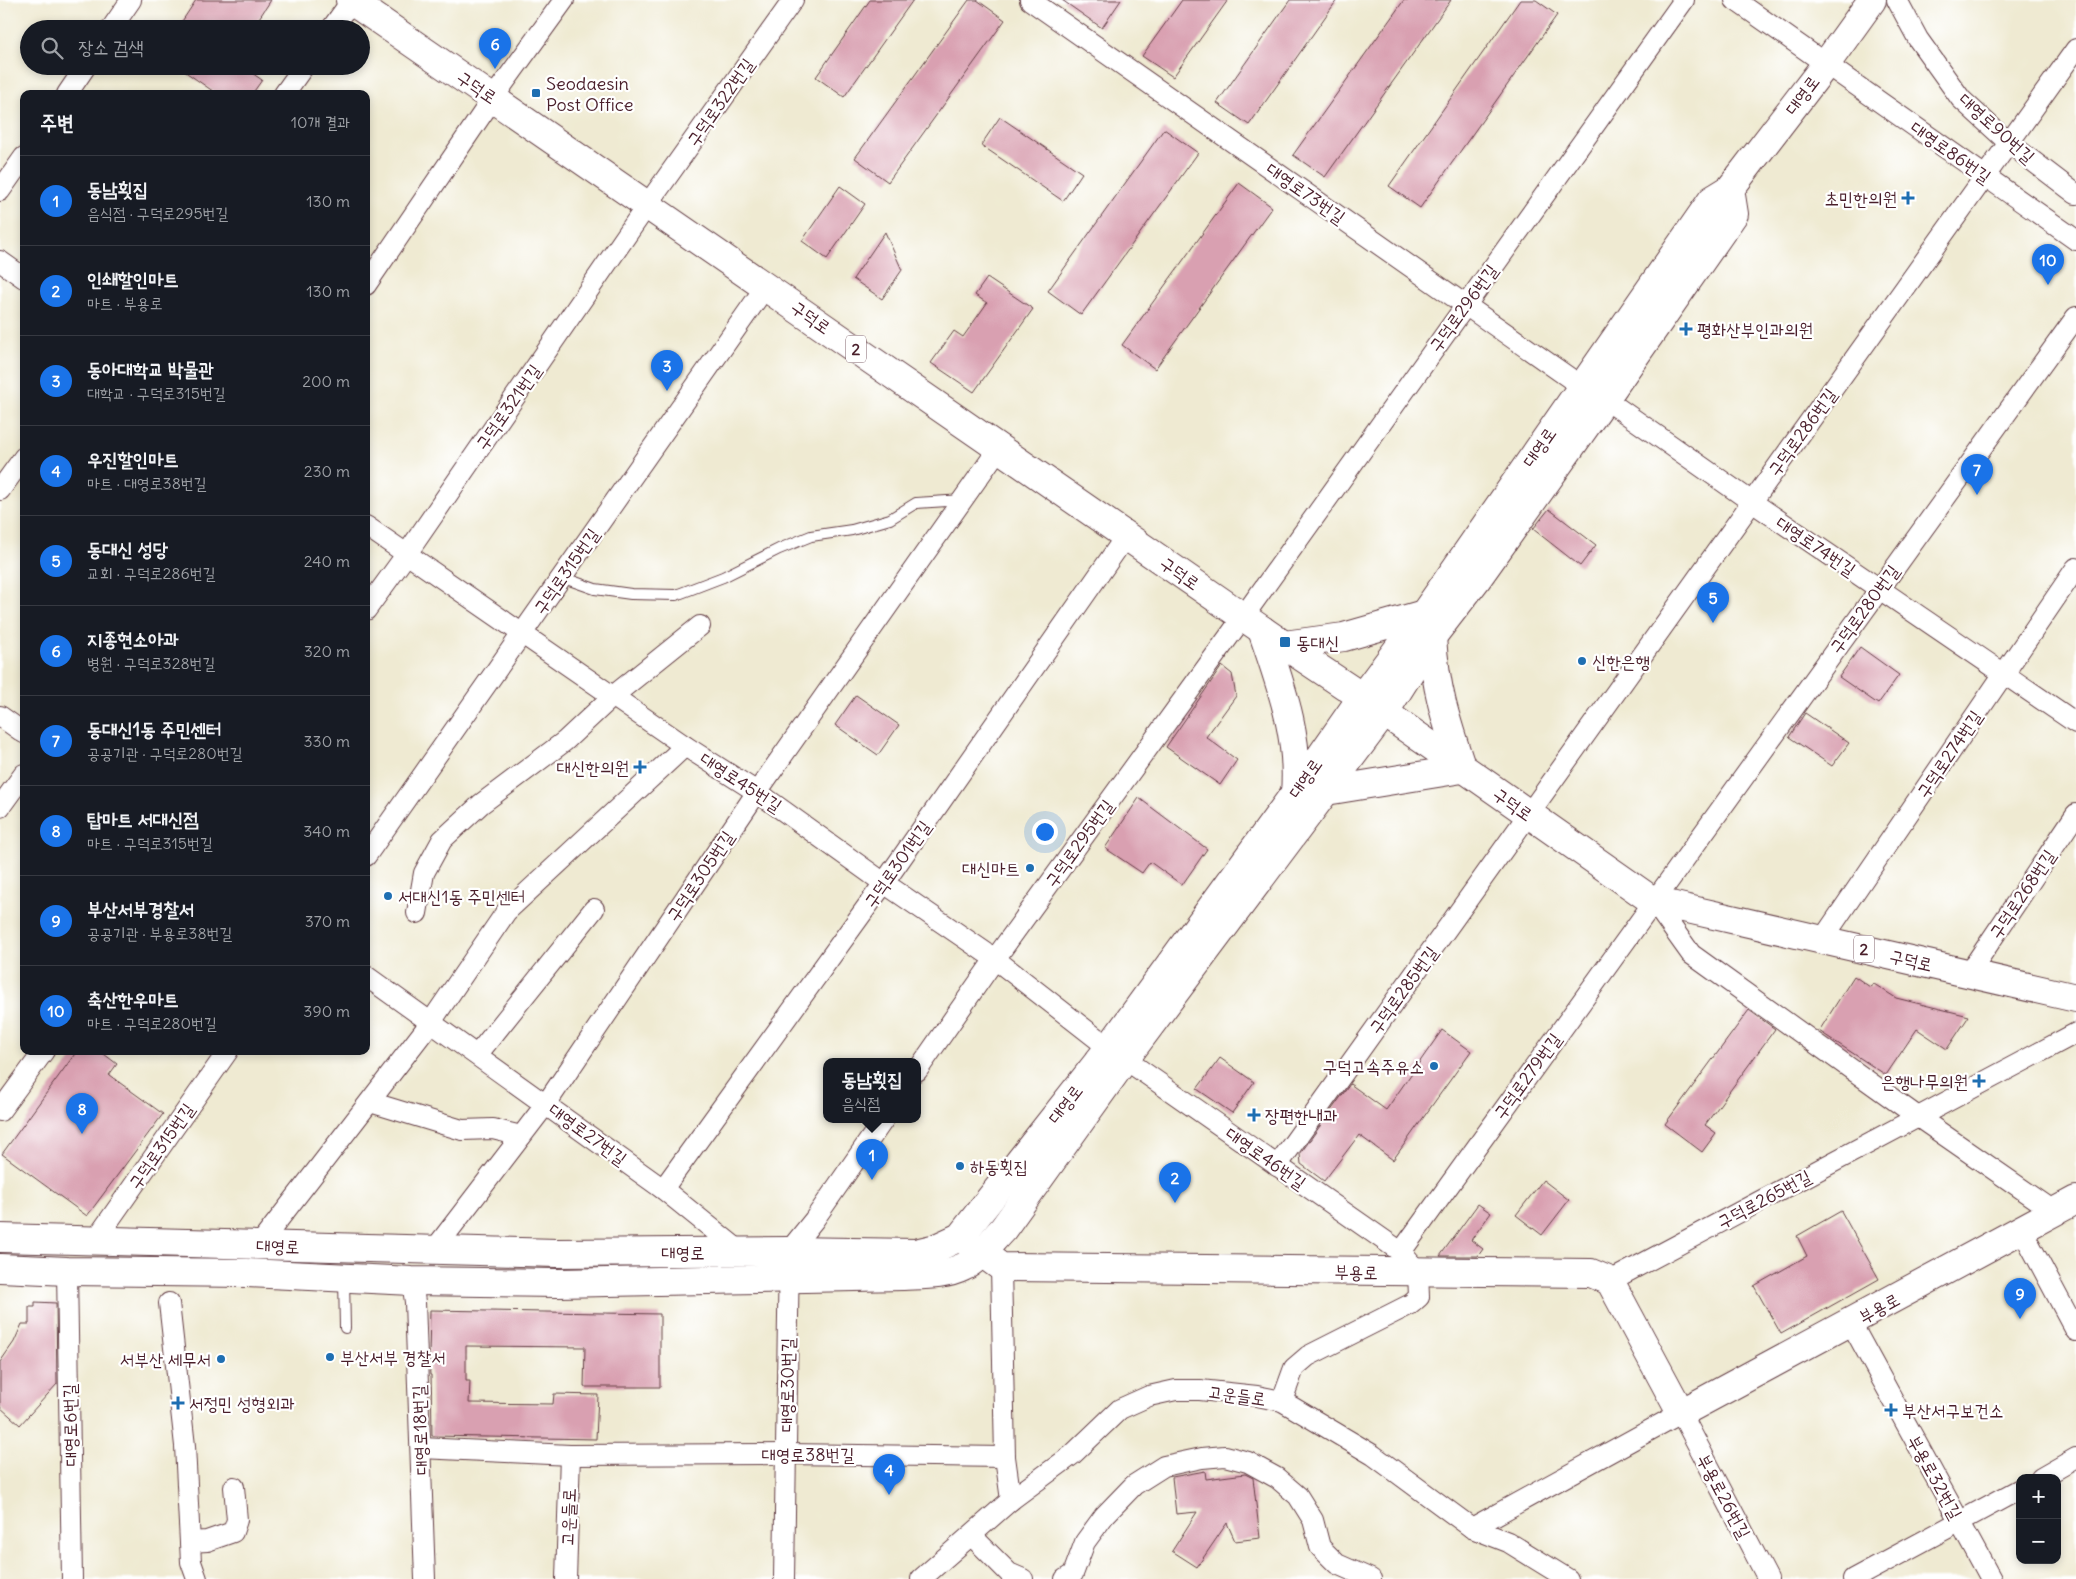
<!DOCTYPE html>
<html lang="ko">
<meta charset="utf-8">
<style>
:root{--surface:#171b24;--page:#20242c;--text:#f1f3f6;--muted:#9ea1a6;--line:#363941;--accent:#1a73e8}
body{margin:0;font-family:Delius,"Poor Story",sans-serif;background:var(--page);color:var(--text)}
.controls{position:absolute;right:15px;bottom:15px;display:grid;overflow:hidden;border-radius:10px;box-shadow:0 2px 8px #0003}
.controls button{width:45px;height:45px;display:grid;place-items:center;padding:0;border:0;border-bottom:1px solid var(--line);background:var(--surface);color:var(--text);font:25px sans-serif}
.you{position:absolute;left:1044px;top:831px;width:18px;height:18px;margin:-12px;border:4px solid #fff;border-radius:50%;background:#1a73e8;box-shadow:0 0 0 8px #1a73e833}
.badge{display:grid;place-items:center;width:32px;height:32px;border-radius:50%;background:var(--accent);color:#fff;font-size:16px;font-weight:700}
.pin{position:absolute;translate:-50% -41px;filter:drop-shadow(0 1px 2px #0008)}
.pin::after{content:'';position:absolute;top:26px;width:18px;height:15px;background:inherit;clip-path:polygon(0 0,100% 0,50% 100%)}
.popup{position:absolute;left:823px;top:1058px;width:98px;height:65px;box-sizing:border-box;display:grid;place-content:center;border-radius:10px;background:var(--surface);filter:drop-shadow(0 1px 4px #0005);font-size:16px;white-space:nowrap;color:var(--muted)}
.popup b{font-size:19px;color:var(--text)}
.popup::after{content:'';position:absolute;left:50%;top:100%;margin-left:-10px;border:10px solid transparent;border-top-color:var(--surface)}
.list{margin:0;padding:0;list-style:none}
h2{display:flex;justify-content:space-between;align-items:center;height:65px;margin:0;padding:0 20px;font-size:21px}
h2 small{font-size:16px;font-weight:400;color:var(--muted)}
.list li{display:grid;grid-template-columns:32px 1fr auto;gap:15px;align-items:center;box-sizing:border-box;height:90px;padding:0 20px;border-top:1px solid var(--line)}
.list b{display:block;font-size:19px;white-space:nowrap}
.list p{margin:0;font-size:16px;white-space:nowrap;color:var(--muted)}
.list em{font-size:16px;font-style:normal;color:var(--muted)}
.icon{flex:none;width:28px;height:28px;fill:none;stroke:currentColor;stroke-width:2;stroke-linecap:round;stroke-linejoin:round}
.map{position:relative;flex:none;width:2076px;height:1579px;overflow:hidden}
.search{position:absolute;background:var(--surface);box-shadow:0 2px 8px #0003;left:20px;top:20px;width:350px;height:55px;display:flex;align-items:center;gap:12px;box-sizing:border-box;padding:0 18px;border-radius:28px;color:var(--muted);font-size:19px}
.panel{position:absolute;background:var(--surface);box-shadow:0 2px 8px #0003;left:20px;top:90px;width:350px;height:965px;border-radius:10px}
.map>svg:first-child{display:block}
</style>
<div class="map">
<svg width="2076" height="1579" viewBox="0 0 2076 1579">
<rect width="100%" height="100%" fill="#fff"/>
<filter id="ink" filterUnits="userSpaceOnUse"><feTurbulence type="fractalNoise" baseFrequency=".02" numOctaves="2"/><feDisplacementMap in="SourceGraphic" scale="10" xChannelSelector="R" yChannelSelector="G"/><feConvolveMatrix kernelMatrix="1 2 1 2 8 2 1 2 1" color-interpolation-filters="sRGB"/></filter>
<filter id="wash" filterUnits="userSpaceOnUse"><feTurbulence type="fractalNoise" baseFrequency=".0096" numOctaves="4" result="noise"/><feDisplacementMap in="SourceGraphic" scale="20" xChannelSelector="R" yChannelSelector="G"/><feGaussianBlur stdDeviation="1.12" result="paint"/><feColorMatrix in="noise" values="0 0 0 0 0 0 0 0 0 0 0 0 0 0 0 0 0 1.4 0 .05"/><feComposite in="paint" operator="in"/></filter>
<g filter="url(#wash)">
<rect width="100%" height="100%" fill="#efead2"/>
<g id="blocks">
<!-- building -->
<g fill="#d9a0b1">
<polygon points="196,0 271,0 252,29 177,29"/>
<polygon points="870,0 913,0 844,97 816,77"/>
<polygon points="969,0 977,0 1005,20 888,182 855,158"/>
<polygon points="1062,0 1121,0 1102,28"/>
<polygon points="1182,0 1228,0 1173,77 1142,56"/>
<polygon points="1290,0 1337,0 1249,125 1217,103"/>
<polygon points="1404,0 1451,0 1325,177 1293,155"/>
<polygon points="1520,0 1536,0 1557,15 1420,208 1389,186"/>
<polygon points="177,66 242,66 262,80 252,94 217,94"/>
<polygon points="1000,117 1082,173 1063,201 981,145"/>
<polygon points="1164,129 1198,153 1081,315 1048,291"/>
<polygon points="1239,183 1272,207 1155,369 1122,345"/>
<polygon points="840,186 865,204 827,259 802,241"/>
<polygon points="885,232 902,270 882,299 853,279"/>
<polygon points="987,278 1033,309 974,392 931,363 954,331 963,337 987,303 975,295"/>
<polygon points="1549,509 1596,545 1580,566 1533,529"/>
<polygon points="1860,647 1899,675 1878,704 1839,677"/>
<polygon points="1222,666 1232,674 1236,696 1206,737 1237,760 1220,785 1166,747"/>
<polygon points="856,695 899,725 878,755 835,725"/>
<polygon points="1805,713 1849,743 1832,766 1789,737"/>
<polygon points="1139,798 1207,849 1182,885 1150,862 1142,873 1105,848"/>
<polygon points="1854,976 1870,987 1874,984 1896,998 1969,1016 1947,1049 1917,1029 1886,1075 1819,1031"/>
<polygon points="1749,1010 1775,1029 1705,1125 1716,1133 1702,1152 1665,1124"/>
<polygon points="1442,1030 1471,1051 1393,1160 1359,1135 1324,1181 1301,1164 1300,1154 1350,1084 1386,1110"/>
<polygon points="77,1051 100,1051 117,1064 109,1075 163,1114 87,1216 2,1154"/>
<polygon points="1220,1058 1254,1082 1232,1113 1197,1089"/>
<polygon points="1543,1180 1569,1200 1542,1235 1516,1215"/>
<polygon points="1478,1204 1491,1213 1471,1240 1483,1249 1478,1256 1440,1256"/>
<polygon points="1841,1211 1879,1279 1781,1334 1754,1286 1807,1256 1797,1236"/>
<polygon points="35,1302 56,1303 57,1384 20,1425 0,1407 0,1362 14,1342 22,1324 29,1324 29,1307 35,1307"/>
<polygon points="430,1310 660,1314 660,1387 584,1387 585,1347 466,1346 466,1381 470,1381 469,1403 553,1404 554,1394 598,1395 596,1439 432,1436 431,1375 430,1375 429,1358"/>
<polygon points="1205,1471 1206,1479 1245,1474 1253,1478 1260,1538 1235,1541 1227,1523 1197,1567 1172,1551 1197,1512 1176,1514 1172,1477"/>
</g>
</g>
</g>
<g filter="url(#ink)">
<use href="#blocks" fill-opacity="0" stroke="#633d44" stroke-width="1"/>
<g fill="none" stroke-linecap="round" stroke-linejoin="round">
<!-- service casing -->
<g stroke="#633d44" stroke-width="12">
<g id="service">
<polyline points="561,577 595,589 631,594 676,595 723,577 779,549 811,536 852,530 890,519 916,503 963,500"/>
<polyline points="344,1279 345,1328"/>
</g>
</g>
<!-- minor casing -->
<g stroke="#633d44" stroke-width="22">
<g id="minor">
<polyline points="1030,0 1581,386 1605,399 1752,502 2076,723"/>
<polyline points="1735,0 2076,240"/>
<polyline points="1897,0 1918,39 1961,99 2009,143 2076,194"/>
<polyline points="111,29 131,0"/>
<polyline points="331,29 352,0"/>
<polyline points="67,94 86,66"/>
<polyline points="284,94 304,66"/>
<polyline points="0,191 24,157"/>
<polyline points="0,261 24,278"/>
<polyline points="366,285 493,98 564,0"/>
<polyline points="0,490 24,457"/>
<polyline points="366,526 685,746 757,792 884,883 995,959 1109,1048 1401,1252 1418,1272 1419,1297 1411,1304 1308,1356 1294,1368 1282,1401"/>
<polyline points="366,610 406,555 648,204 793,0"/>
<polyline points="0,716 24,733"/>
<polyline points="0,807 24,774"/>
<polyline points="366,856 766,286"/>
<polyline points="1653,901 1691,954 1918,1117 2055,1212"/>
<polyline points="417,913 424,873 442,840 481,804 565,741 613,696 700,626"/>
<polyline points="1822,940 2076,568"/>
<polyline points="1969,973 2076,814"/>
<polyline points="366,976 663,1189 741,1252"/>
<polyline points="477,1055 594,909"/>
<polyline points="917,1071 995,959 1243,617 1684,0"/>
<polyline points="370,1102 462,1130 493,1129 521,1136"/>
<polyline points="0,1111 44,1051"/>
<polyline points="1277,1166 2076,49"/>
<polyline points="663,1189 884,883 1126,536"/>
<polyline points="2022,1230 2076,1331"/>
<polyline points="94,1242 228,1051"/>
<polyline points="259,1245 431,1022 506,912 685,746"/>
<polyline points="434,1250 546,1104 757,792 999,448"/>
<polyline points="1401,1252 2076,317"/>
<polyline points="1001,1267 1005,1457 1011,1500"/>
<polyline points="67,1271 72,1579"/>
<polyline points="412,1281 415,1302 425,1579"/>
<polyline points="1610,1281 2076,1033"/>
<polyline points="169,1303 185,1446 191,1562 197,1579"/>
<polyline points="1851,1323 1991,1579"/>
<polyline points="421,1448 570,1455 786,1454 1005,1457"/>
<polyline points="2041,1478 2076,1458"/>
<polyline points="1472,1528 1681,1413 1768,1579"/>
<polyline points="972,1536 1009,1573 1023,1579"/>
<polyline points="190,1542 207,1541 233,1532 237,1520 234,1487"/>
<polyline points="566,1579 570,1455"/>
<polyline points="784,1579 789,1251 814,1220 884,1119"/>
<polyline points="921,1579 1011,1500 1072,1455 1120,1409 1149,1396 1176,1390 1200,1390 1257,1396 1282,1401 1373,1455 1472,1528 1508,1542 1568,1579"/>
<polyline points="1065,1579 1073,1574 1085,1542 1104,1516 1134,1485 1164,1466 1202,1458 1225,1456 1248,1462 1277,1478 1298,1496 1313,1520 1320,1547 1337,1564 1371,1579"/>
<polyline points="1853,1579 2020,1489"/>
</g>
</g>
<!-- secondary casing -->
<g stroke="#633d44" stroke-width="30">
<g id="secondary">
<path d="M 1262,630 C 1280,684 1300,735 1295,793"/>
<polyline points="1284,645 1344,637 1424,614"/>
<path d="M 1326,791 L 1462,769 C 1446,721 1435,687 1432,637"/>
<polyline points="0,1238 557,1253 789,1251 915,1253 936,1248 960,1237 1109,1048 1295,793 1362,697 1424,614 1712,200 1730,189 1826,64 1872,0"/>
<polyline points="967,1242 1001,1267 1591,1273 1610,1281 1681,1413 2076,1200"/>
<path d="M 0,1268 L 67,1271 L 247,1273 L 412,1281 L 558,1283 L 903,1276 C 922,1275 945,1276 963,1267 C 977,1261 992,1240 1003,1229 L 1125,1059 L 1384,713 L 1432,637 L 1477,579 L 1605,399 L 1734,214 L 1730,189"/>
</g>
</g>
<!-- primary casing -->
<g stroke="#633d44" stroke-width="30">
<polyline id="primary" points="350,0 1284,645 1362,697 1653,901 2076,998"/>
</g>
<!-- service -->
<use href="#service" stroke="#fff" stroke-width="10"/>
<!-- minor -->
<use href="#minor" stroke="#fff" stroke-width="20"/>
<!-- secondary -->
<use href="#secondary" stroke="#fff" stroke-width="28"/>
<!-- primary -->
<use href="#primary" stroke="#fff" stroke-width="28"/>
</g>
</g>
<!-- markers -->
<g fill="#1f6fb2" stroke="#fff" stroke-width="2">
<rect x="531" y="88" width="10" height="10" rx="2.5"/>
<path d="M1905.5 190.5h5v5h5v5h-5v5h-5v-5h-5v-5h5z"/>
<path d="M1683.5 321.5h5v5h5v5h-5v5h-5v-5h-5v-5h5z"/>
<rect x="1279" y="636" width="12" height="12" rx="2.5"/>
<circle cx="1582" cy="661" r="5"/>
<path d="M637.5 759.5h5v5h5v5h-5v5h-5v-5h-5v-5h5z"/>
<circle cx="1030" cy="868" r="5"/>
<circle cx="388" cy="896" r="5"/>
<circle cx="1434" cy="1066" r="5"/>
<path d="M1976.5 1073.5h5v5h5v5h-5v5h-5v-5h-5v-5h5z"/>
<path d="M1251.5 1107.5h5v5h5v5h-5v5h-5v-5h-5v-5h5z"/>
<circle cx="960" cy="1166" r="5"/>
<circle cx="330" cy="1357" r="5"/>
<circle cx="221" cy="1359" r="5"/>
<path d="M175.5 1395.5h5v5h5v5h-5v5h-5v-5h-5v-5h5z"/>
<path d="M1888.5 1402.5h5v5h5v5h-5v5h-5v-5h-5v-5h5z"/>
</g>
<g text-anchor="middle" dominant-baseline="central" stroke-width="4.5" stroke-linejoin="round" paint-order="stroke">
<!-- shield labels -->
<g fill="#fff" stroke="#80626b" stroke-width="1">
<rect x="846" y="335.5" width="20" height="27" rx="4"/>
<rect x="1854" y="935.5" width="20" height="27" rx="4"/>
</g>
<g font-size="16" font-weight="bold" fill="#4a1f2b">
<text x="856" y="349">2</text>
<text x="1864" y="949">2</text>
</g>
<!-- poi labels -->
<g font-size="18" fill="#4a1f2b" stroke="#fff" text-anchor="start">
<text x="546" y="83">Seodaesin<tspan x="546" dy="21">Post Office</tspan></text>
<text x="1897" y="198" text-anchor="end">초민한의원</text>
<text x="1697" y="329">평화산부인과의원</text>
<text x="1296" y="642">동대신</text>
<text x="1592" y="661">신한은행</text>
<text x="629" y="767" text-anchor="end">대신한의원</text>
<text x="1020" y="868" text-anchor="end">대신마트</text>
<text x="398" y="896">서대신1동 주민센터</text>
<text x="1424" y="1066" text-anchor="end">구덕고속주유소</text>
<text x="1968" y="1081" text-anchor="end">은행나무의원</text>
<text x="1265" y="1115">장편한내과</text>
<text x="970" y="1166">하동횟집</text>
<text x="340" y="1357">부산서부 경찰서</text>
<text x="211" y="1359" text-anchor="end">서부산 세무서</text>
<text x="189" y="1403">서정민 성형외과</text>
<text x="1902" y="1410">부산서구보건소</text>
</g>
<!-- street labels -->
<g font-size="18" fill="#4a1f2b" stroke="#fff">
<text transform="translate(477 87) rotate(34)">구덕로</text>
<text transform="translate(1802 95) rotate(-53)">대영로</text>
<text transform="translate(720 102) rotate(-55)">구덕로322번길</text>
<text transform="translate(1997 128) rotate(42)">대영로90번길</text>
<text transform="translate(1951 152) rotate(35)">대영로86번길</text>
<text transform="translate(1306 193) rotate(35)">대영로73번길</text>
<text transform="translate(1463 308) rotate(-54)">구덕로296번길</text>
<text transform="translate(811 317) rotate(35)">구덕로</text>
<text transform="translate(508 407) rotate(-55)">구덕로321번길</text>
<text transform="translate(1802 432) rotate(-54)">구덕로286번길</text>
<text transform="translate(1539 447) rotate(-55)">대영로</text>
<text transform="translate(1816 546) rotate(34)">대영로74번길</text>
<text transform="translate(566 571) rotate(-55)">구덕로315번길</text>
<text transform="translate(1180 573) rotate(35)">구덕로</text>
<text transform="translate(1864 609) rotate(-54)">구덕로280번길</text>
<text transform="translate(1949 754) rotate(-56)">구덕로274번길</text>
<text transform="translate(1305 778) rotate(-55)">대영로</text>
<text transform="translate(741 782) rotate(33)">대영로45번길</text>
<text transform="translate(1513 804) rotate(35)">구덕로</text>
<text transform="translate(1079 843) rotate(-54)">구덕로295번길</text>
<text transform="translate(897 864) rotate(-55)">구덕로301번길</text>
<text transform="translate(700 876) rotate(-56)">구덕로305번길</text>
<text transform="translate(2022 894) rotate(-56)">구덕로268번길</text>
<text transform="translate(1911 960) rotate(13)">구덕로</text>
<text transform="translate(1403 990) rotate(-54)">구덕로285번길</text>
<text transform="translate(1527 1076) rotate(-54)">구덕로279번길</text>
<text transform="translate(1065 1104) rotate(-52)">대영로</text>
<text transform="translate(588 1134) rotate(36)">대영로27번길</text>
<text transform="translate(161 1146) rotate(-55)">구덕로315번길</text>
<text transform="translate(1266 1158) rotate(35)">대영로46번길</text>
<text transform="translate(1764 1199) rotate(-28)">구덕로265번길</text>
<text transform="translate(278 1246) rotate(2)">대영로</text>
<text x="683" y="1252">대영로</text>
<text transform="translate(1356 1272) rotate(1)">부용로</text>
<text transform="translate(1879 1308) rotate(-29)">부용로</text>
<text transform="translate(787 1385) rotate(-89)">대영로30번길</text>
<text transform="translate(1237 1395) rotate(8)">고운들로</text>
<text transform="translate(70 1425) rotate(-91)">대영로6번길</text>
<text transform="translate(420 1430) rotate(-92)">대영로18번길</text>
<text x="808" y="1454">대영로38번길</text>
<text transform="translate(1935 1477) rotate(61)">부용로32번길</text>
<text transform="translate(1724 1496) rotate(62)">부용로26번길</text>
<text transform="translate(568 1517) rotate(-88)">고운들로</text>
</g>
</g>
</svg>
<div class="controls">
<button>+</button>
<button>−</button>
</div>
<div class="you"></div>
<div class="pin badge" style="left:872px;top:1180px">1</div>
<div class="popup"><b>동남횟집</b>음식점</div>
<div class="pin badge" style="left:1175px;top:1203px">2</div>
<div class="pin badge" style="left:667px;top:391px">3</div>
<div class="pin badge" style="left:889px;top:1495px">4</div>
<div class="pin badge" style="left:1713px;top:623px">5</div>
<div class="pin badge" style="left:495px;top:69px">6</div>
<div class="pin badge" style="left:1977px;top:495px">7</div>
<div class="pin badge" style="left:82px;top:1134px">8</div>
<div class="pin badge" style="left:2020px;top:1319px">9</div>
<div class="pin badge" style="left:2048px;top:285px">10</div>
<div class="search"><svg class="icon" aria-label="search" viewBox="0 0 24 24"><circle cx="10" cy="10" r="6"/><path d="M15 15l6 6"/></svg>장소 검색</div>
<section class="panel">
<h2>주변<small>10개 결과</small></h2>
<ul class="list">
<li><span class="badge">1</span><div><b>동남횟집</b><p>음식점 · 구덕로295번길</p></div><em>130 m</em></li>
<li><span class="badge">2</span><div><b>인쇄할인마트</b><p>마트 · 부용로</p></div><em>130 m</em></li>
<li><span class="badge">3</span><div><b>동아대학교 박물관</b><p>대학교 · 구덕로315번길</p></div><em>200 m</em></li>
<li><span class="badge">4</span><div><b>우진할인마트</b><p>마트 · 대영로38번길</p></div><em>230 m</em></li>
<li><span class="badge">5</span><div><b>동대신 성당</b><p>교회 · 구덕로286번길</p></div><em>240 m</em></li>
<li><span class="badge">6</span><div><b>지종현소아과</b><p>병원 · 구덕로328번길</p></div><em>320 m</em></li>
<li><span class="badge">7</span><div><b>동대신1동 주민센터</b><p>공공기관 · 구덕로280번길</p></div><em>330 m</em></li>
<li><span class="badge">8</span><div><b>탑마트 서대신점</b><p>마트 · 구덕로315번길</p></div><em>340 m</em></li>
<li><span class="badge">9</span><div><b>부산서부경찰서</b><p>공공기관 · 부용로38번길</p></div><em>370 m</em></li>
<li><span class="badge">10</span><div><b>축산한우마트</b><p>마트 · 구덕로280번길</p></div><em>390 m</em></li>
</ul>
</section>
</div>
